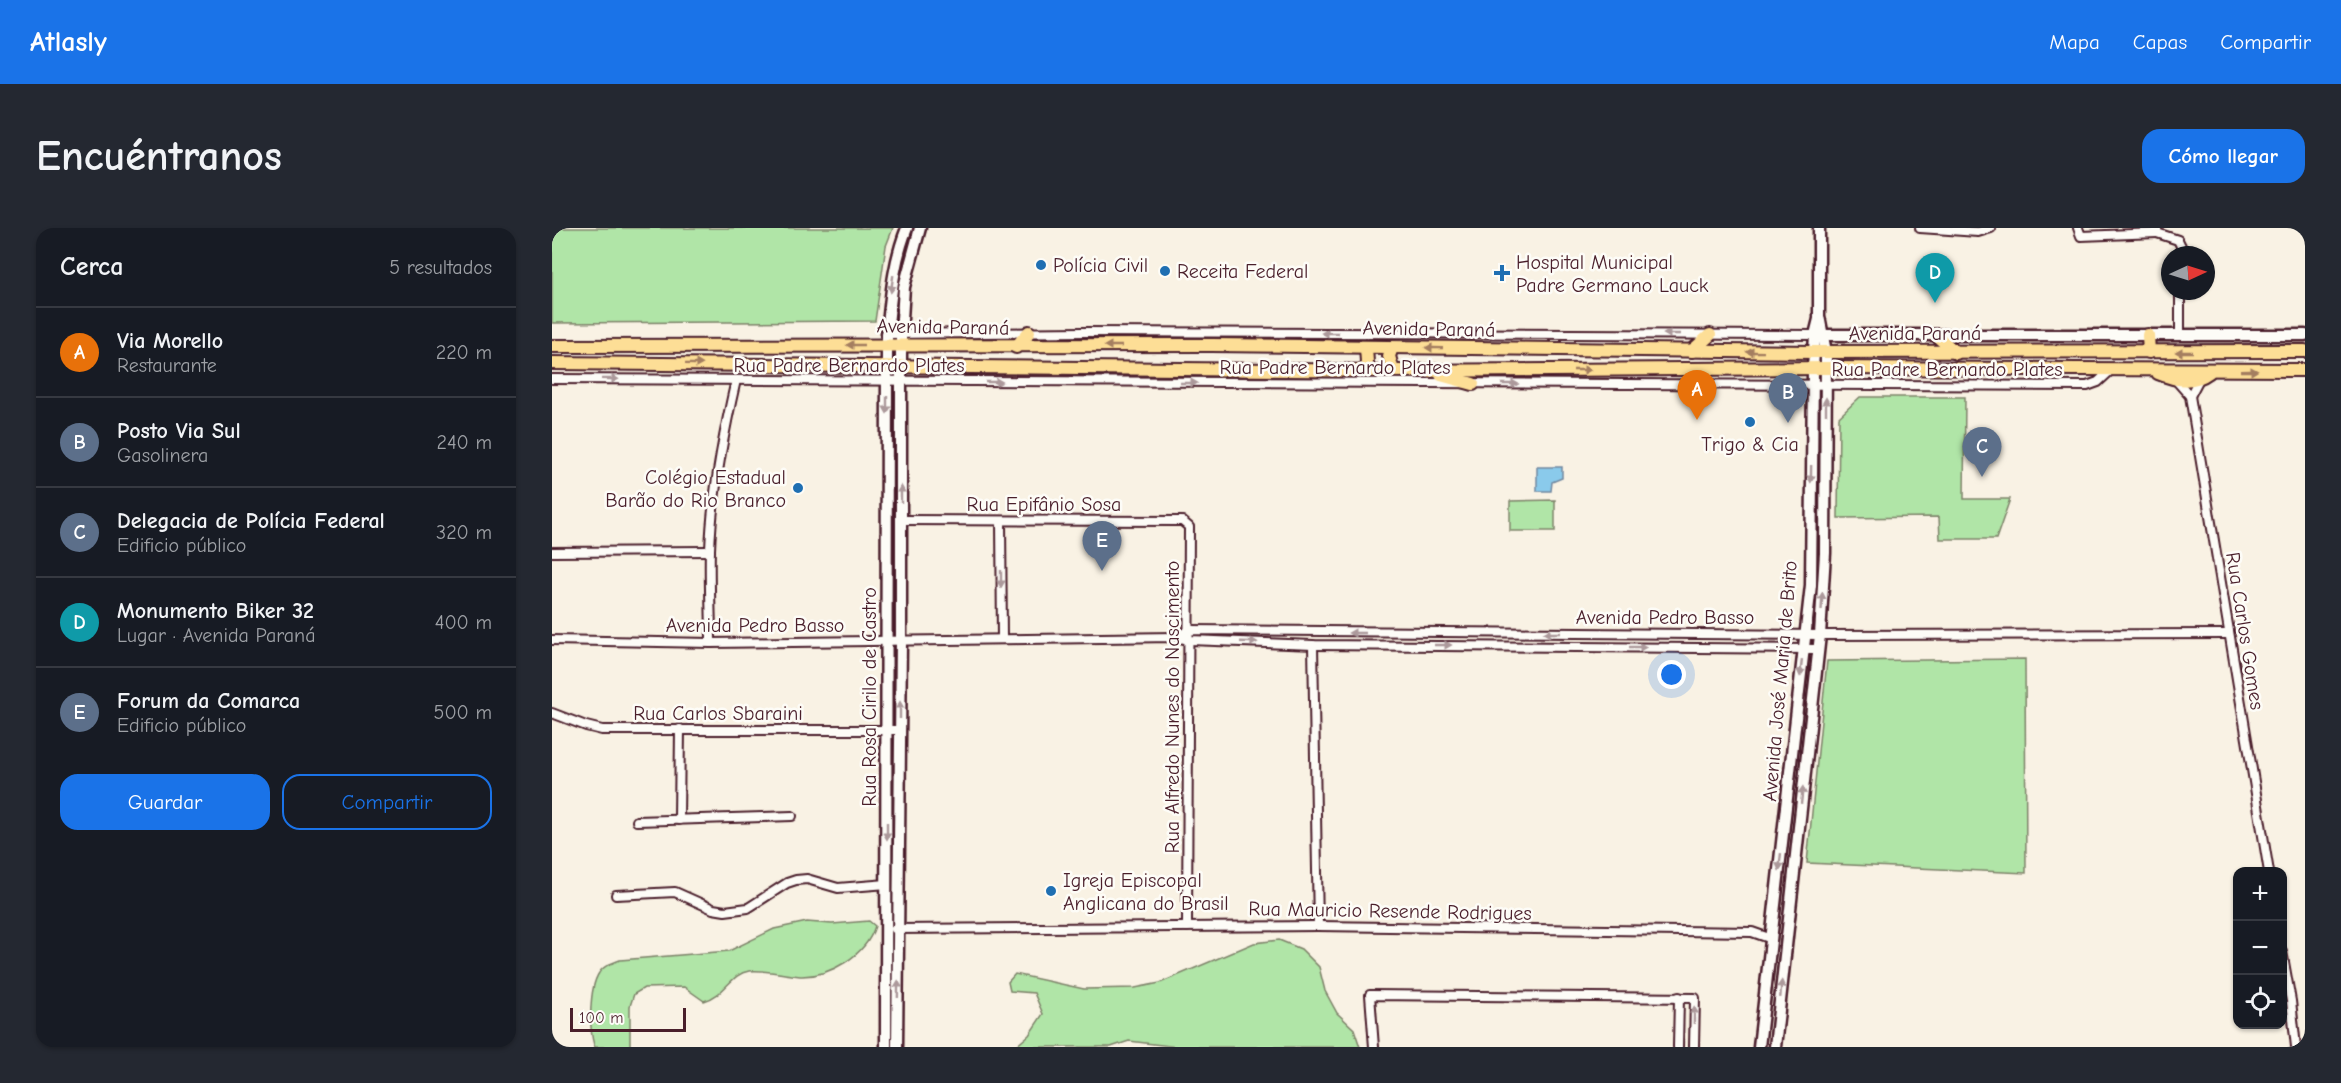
<!DOCTYPE html>
<html lang="es">
<meta charset="utf-8">
<style>
:root{--surface:#171b24;--page:#242831;--text:#f1f3f6;--muted:#9ea1a6;--line:#363941;--accent:#1a73e8}
body{margin:0;font-family:"Comic Neue",sans-serif;background:var(--page);color:var(--text)}
.controls{position:absolute;right:18px;bottom:18px;display:grid;overflow:hidden;border-radius:12px;box-shadow:0 2px 4px #0004}
.controls button{width:54px;height:54px;display:grid;place-items:center;padding:0;border:0;border-bottom:2px solid var(--line);background:var(--surface);color:var(--text);font:30px sans-serif}
.compass{position:absolute;left:1609px;top:18px;width:54px;height:54px;border-radius:50%;background:var(--surface);box-shadow:0 2px 4px #0004;rotate:86deg}
.scale{position:absolute;left:18px;bottom:15px;width:116px;box-sizing:border-box;padding-left:6px;border:3px solid #4a1f2b;border-top:0;font-size:16px;line-height:21px;white-space:nowrap;color:#4a1f2b;-webkit-text-stroke:4px #fdfcf7;paint-order:stroke}
.you{position:absolute;left:1120px;top:447px;width:21px;height:21px;margin:-15px;border:4px solid #fff;border-radius:50%;background:#1a73e8;box-shadow:0 0 0 9px #1a73e833}
.badge{display:grid;place-items:center;width:39px;height:39px;border-radius:50%;background:var(--accent);color:#fff;font-size:20px;font-weight:700}
.pin{position:absolute;translate:-50% -50px;filter:drop-shadow(0 2px 3px #0008)}
.pin::after{content:'';position:absolute;top:32px;width:21px;height:18px;background:inherit;clip-path:polygon(0 0,100% 0,50% 100%)}
.list{margin:0;padding:0;list-style:none}
h2{display:flex;justify-content:space-between;align-items:center;height:78px;margin:0;padding:0 24px;font-size:26px}
h2 small{font-size:20px;font-weight:400;color:var(--muted)}
.list li{display:grid;grid-template-columns:39px 1fr auto;gap:18px;align-items:center;box-sizing:border-box;height:90px;padding:0 24px;border-top:2px solid var(--line)}
.list b{display:block;font-size:22px;white-space:nowrap}
.list p{margin:0;font-size:20px;white-space:nowrap;color:var(--muted)}
.list em{font-size:20px;font-style:normal;color:var(--muted)}
.actions{display:flex;gap:12px;padding:18px 24px}
.actions a{flex:1;padding:14px 0;border:2px solid var(--accent);border-radius:18px;text-align:center;font-size:21px;color:var(--accent)}
.actions .main{background:var(--accent);color:#fff}
.icon{flex:none;width:33px;height:33px;fill:none;stroke:currentColor;stroke-width:2;stroke-linecap:round;stroke-linejoin:round}
.map{position:relative;flex:none;width:1753px;height:819px;overflow:hidden;border-radius:18px}
header{display:flex;align-items:center;gap:36px;box-sizing:border-box;height:84px;padding:0 30px;background:var(--accent);color:#fff}
header strong{font-size:28px}
nav{display:flex;gap:33px;margin-inline-start:auto;font-size:21px}
.intro{display:flex;align-items:center;justify-content:space-between;box-sizing:border-box;height:144px;padding:0 36px}
h1{margin:0;font-size:42px}
.button{padding:15px 27px;border-radius:18px;background:var(--accent);color:#fff;font-size:21px;font-weight:700}
main{display:flex;gap:36px;padding:0 36px}
aside{flex:1;background:var(--surface);border-radius:18px;box-shadow:0 2px 4px #0004}
.map>svg:first-child{display:block}
</style>
<header>
<strong>Atlasly</strong>
<nav><a>Mapa</a><a>Capas</a><a>Compartir</a></nav>
</header>
<div class="intro"><h1>Encuéntranos</h1><a class="button">Cómo llegar</a></div>
<main>
<aside>
<h2>Cerca<small>5 resultados</small></h2>
<ul class="list">
<li><span class="badge" style="background:#e8710a">A</span><div><b>Via Morello</b><p>Restaurante</p></div><em>220 m</em></li>
<li><span class="badge" style="background:#5c6f8a">B</span><div><b>Posto Via Sul</b><p>Gasolinera</p></div><em>240 m</em></li>
<li><span class="badge" style="background:#5c6f8a">C</span><div><b>Delegacia de Polícia Federal</b><p>Edificio público</p></div><em>320 m</em></li>
<li><span class="badge" style="background:#0f9aa8">D</span><div><b>Monumento Biker 32</b><p>Lugar · Avenida Paraná</p></div><em>400 m</em></li>
<li><span class="badge" style="background:#5c6f8a">E</span><div><b>Forum da Comarca</b><p>Edificio público</p></div><em>500 m</em></li>
</ul>
<div class="actions"><a class="main">Guardar</a><a>Compartir</a></div>
</aside>
<div class="map">
<svg width="1753" height="819" viewBox="0 0 1753 819">
<rect width="100%" height="100%" fill="#f9f2e4"/>
<filter id="ink" filterUnits="userSpaceOnUse"><feTurbulence type="fractalNoise" baseFrequency=".0167" numOctaves="2"/><feDisplacementMap in="SourceGraphic" scale="12" xChannelSelector="R" yChannelSelector="G"/><feConvolveMatrix kernelMatrix="1 2 1 2 8 2 1 2 1" color-interpolation-filters="sRGB"/></filter>
<g filter="url(#ink)">
<!-- green -->
<g fill="#b0e5a7" stroke="#7d8269" stroke-width="1.5">
<polygon points="0,0 341,0 334,18 323,93 0,95"/>
<polygon points="1308,169 1413,169 1412,271 1458,271 1444,311 1388,311 1387,289 1286,290 1287,189"/>
<polygon points="1003,272 1003,303 958,303 958,273"/>
<polygon points="1473,431 1474,645 1255,635 1275,433"/>
<path d="M 317,693 L 323,698 C 314,727 278,749 248,748 C 231,747 213,741 197,743 C 178,746 174,767 152,773 L 132,759 L 92,760 L 82,766 L 78,778 L 78,819 L 43,819 L 42,817 C 37,801 37,760 47,745 C 51,738 60,735 68,732 L 177,723 L 222,701 L 255,694 L 280,696 Z"/>
<polygon points="727,712 749,721 767,739 773,763 785,785 802,801 808,819 626,819 577,813 559,819 463,819 477,807 491,786 482,765 458,763 456,754 463,746 532,761 583,760 608,755 702,715"/>
</g>
<!-- water -->
<polygon fill="#8acaeb" stroke="#70869e" stroke-width="1.5" points="985,239 1010,239 1010,250 1000,254 999,263 985,263"/>
<g fill="none" stroke-linecap="round" stroke-linejoin="round">
<!-- street casing -->
<g stroke="#4a1f2b" stroke-width="12">
<g id="street">
<polyline points="1368,0 1426,4 1439,0"/>
<polyline points="1526,0 1529,8 1605,5"/>
<polyline points="1605,0 1605,5 1626,12 1629,18 1629,27"/>
<polyline points="335,106 532,104 1263,107"/>
<polyline points="1628,108 1628,63"/>
<polyline points="0,151 1535,158 1546,154 1559,142"/>
<polyline points="1623,151 1638,168 1717,644"/>
<polyline points="1638,168 1647,151"/>
<polyline points="349,292 630,293 637,299 635,699"/>
<polyline points="449,293 450,411"/>
<polyline points="0,324 158,323"/>
<polyline points="623,409 638,402 1268,407 1676,406"/>
<polyline points="0,412 159,415 623,409 638,412 761,417 1266,421"/>
<path d="M 159,415 C 159,384 157,353 158,322 C 160,265 171,208 184,152"/>
<polyline points="761,417 766,698"/>
<polyline points="0,485 34,498 50,502 348,502"/>
<polyline points="127,592 128,501"/>
<polyline points="85,593 240,588"/>
<polyline points="64,667 123,664 161,681 173,683 196,680 235,655 244,652 255,651 286,660 335,656"/>
<polyline points="343,701 766,698 1200,704 1220,711"/>
<polyline points="1730,723 1739,773 1744,819"/>
<polyline points="822,819 818,767 1143,770 1142,819"/>
<polyline points="1126,819 1127,769"/>
</g>
</g>
<!-- secondary casing -->
<g stroke="#4a1f2b" stroke-width="15">
<g id="secondary">
<polyline points="1266,107 1753,107"/>
<path d="M 334,819 L 335,106 C 339,69 341,35 355,0"/>
<polyline points="345,819 349,413 349,107 352,59 368,0"/>
<polyline points="1207,819 1259,357 1261,140 1263,107 1267,91"/>
<polyline points="1223,819 1268,407 1273,325 1274,124 1267,88 1267,0"/>
</g>
</g>
<!-- primary casing -->
<g stroke="#4a1f2b" stroke-width="16">
<g id="primary">
<polyline points="1384,107 1404,125"/>
<polyline points="1596,107 1597,124"/>
<polyline points="0,118 660,117 1261,124 1753,123"/>
<polyline points="464,119 477,104"/>
<polyline points="840,120 837,128 841,143"/>
<polyline points="1140,123 1158,107"/>
<polyline points="0,135 841,143 1274,140 1753,142"/>
<polyline points="813,143 815,134 814,120"/>
<path d="M 1606,145 C 1623,152 1641,156 1657,144"/>
<polyline points="889,147 921,156"/>
</g>
</g>
<!-- street -->
<use href="#street" stroke="#fdfcf7" stroke-width="8"/>
<!-- secondary -->
<use href="#secondary" stroke="#fdfcf7" stroke-width="10"/>
<!-- primary -->
<use href="#primary" stroke="#fdde96" stroke-width="12"/>
</g>
<!-- one-way arrows -->
<defs><path id="oneway-solid" d="M-6-.8H1V-3.2L6.5 0L1 3.2V.8H-6Z" transform="scale(1.5)"/></defs>
<g fill="#ac999b">
<use href="#oneway-solid" transform="translate(340 56) rotate(98)"/>
<use href="#oneway-solid" transform="translate(778 105) rotate(-180)"/>
<use href="#oneway-solid" transform="translate(1120 106) rotate(-180)"/>
<use href="#oneway-solid" transform="translate(58 151) rotate(1)"/>
<use href="#oneway-solid" transform="translate(442 154)"/>
<use href="#oneway-solid" transform="translate(637 155)"/>
<use href="#oneway-solid" transform="translate(958 156)"/>
<use href="#oneway-solid" transform="translate(335 177) rotate(90)"/>
<use href="#oneway-solid" transform="translate(1274 178) rotate(-90)"/>
<use href="#oneway-solid" transform="translate(1259 246) rotate(91)"/>
<use href="#oneway-solid" transform="translate(349 266) rotate(-90)"/>
<use href="#oneway-solid" transform="translate(449 351) rotate(90)"/>
<use href="#oneway-solid" transform="translate(1270 373) rotate(-87)"/>
<use href="#oneway-solid" transform="translate(805 405) rotate(-180)"/>
<use href="#oneway-solid" transform="translate(1000 405) rotate(-180)"/>
<use href="#oneway-solid" transform="translate(697 414) rotate(2)"/>
<use href="#oneway-solid" transform="translate(891 417)"/>
<use href="#oneway-solid" transform="translate(1086 419)"/>
<use href="#oneway-solid" transform="translate(1249 440) rotate(96)"/>
<use href="#oneway-solid" transform="translate(348 482) rotate(-90)"/>
<use href="#oneway-solid" transform="translate(1250 567) rotate(-84)"/>
<use href="#oneway-solid" transform="translate(335 603) rotate(90)"/>
<use href="#oneway-solid" transform="translate(1228 634) rotate(96)"/>
<use href="#oneway-solid" transform="translate(346 761) rotate(-89)"/>
<use href="#oneway-solid" transform="translate(1229 761) rotate(-85)"/>
<use href="#oneway-solid" transform="translate(1142 787) rotate(-89)"/>
</g>
<g fill="#a47e60">
<use href="#oneway-solid" transform="translate(303 117) rotate(180)"/>
<use href="#oneway-solid" transform="translate(561 118) rotate(180)"/>
<use href="#oneway-solid" transform="translate(882 120) rotate(-179)"/>
<use href="#oneway-solid" transform="translate(1203 124) rotate(-179)"/>
<use href="#oneway-solid" transform="translate(1632 124) rotate(180)"/>
<use href="#oneway-solid" transform="translate(142 136) rotate(1)"/>
<use href="#oneway-solid" transform="translate(1030 142)"/>
<use href="#oneway-solid" transform="translate(1697 143) rotate(-1)"/>
</g>
</g>
<!-- markers -->
<g fill="#1f6fb2" stroke="#fdfcf7" stroke-width="2">
<circle cx="489" cy="37" r="6"/>
<circle cx="613" cy="43" r="6"/>
<path d="M947 36h6v6h6v6h-6v6h-6v-6h-6v-6h6z"/>
<circle cx="1198" cy="194" r="6"/>
<circle cx="246" cy="260" r="6"/>
<circle cx="499" cy="663" r="6"/>
</g>
<g text-anchor="middle" dominant-baseline="central" stroke-width="5" stroke-linejoin="round" paint-order="stroke">
<!-- poi labels -->
<g font-size="20" fill="#4a1f2b" stroke="#fdfcf7" text-anchor="start">
<text x="964" y="34">Hospital Municipal<tspan x="964" dy="23">Padre Germano Lauck</tspan></text>
<text x="501" y="37">Polícia Civil</text>
<text x="625" y="43">Receita Federal</text>
<text x="1198" y="216" text-anchor="middle">Trigo &amp; Cia</text>
<text x="234" y="249" text-anchor="end">Colégio Estadual<tspan x="234" dy="23">Barão do Rio Branco</tspan></text>
<text x="511" y="652">Igreja Episcopal<tspan x="511" dy="23">Anglicana do Brasil</tspan></text>
</g>
<!-- street labels -->
<g font-size="20" fill="#4a1f2b" stroke="#fdfcf7">
<text transform="translate(391 99) rotate(1)">Avenida Paraná</text>
<text transform="translate(877 101) rotate(1)">Avenida Paraná</text>
<text x="1363" y="105">Avenida Paraná</text>
<text x="297" y="137">Rua Padre Bernardo Plates</text>
<text x="783" y="139">Rua Padre Bernardo Plates</text>
<text x="1395" y="141">Rua Padre Bernardo Plates</text>
<text x="492" y="276">Rua Epifânio Sosa</text>
<text x="1113" y="389">Avenida Pedro Basso</text>
<text x="203" y="397">Avenida Pedro Basso</text>
<text transform="translate(1693 403) rotate(81)">Rua Carlos Gomes</text>
<text transform="translate(1228 453) rotate(-85)">Avenida José Maria de Brito</text>
<text transform="translate(317 469) rotate(-90)">Rua Rosa Cirilo de Castro</text>
<text transform="translate(620 479) rotate(-90)">Rua Alfredo Nunes do Nascimento</text>
<text x="166" y="485">Rua Carlos Sbaraini</text>
<text transform="translate(838 683) rotate(1)">Rua Mauricio Resende Rodrigues</text>
</g>
</g>
</svg>
<div class="controls">
<button>+</button>
<button>−</button>
<button><svg class="icon" aria-label="locate" viewBox="0 0 24 24"><circle cx="12" cy="12" r="6"/><path d="M12 2v4M12 18v4M2 12h4M18 12h4"/></svg></button>
</div>
<svg class="compass" viewBox="-18 -18 36 36"><path d="M0-13l5 13h-10z" fill="#e53935"/><path d="M0 13l5-13h-10z" fill="#9ea1a6"/></svg>
<div class="scale">100 m</div>
<div class="you"></div>
<div class="pin badge" style="left:1145px;top:192px;background:#e8710a">A</div>
<div class="pin badge" style="left:1236px;top:195px;background:#5c6f8a">B</div>
<div class="pin badge" style="left:1430px;top:249px;background:#5c6f8a">C</div>
<div class="pin badge" style="left:1383px;top:75px;background:#0f9aa8">D</div>
<div class="pin badge" style="left:550px;top:343px;background:#5c6f8a">E</div>
</div>
</main>
